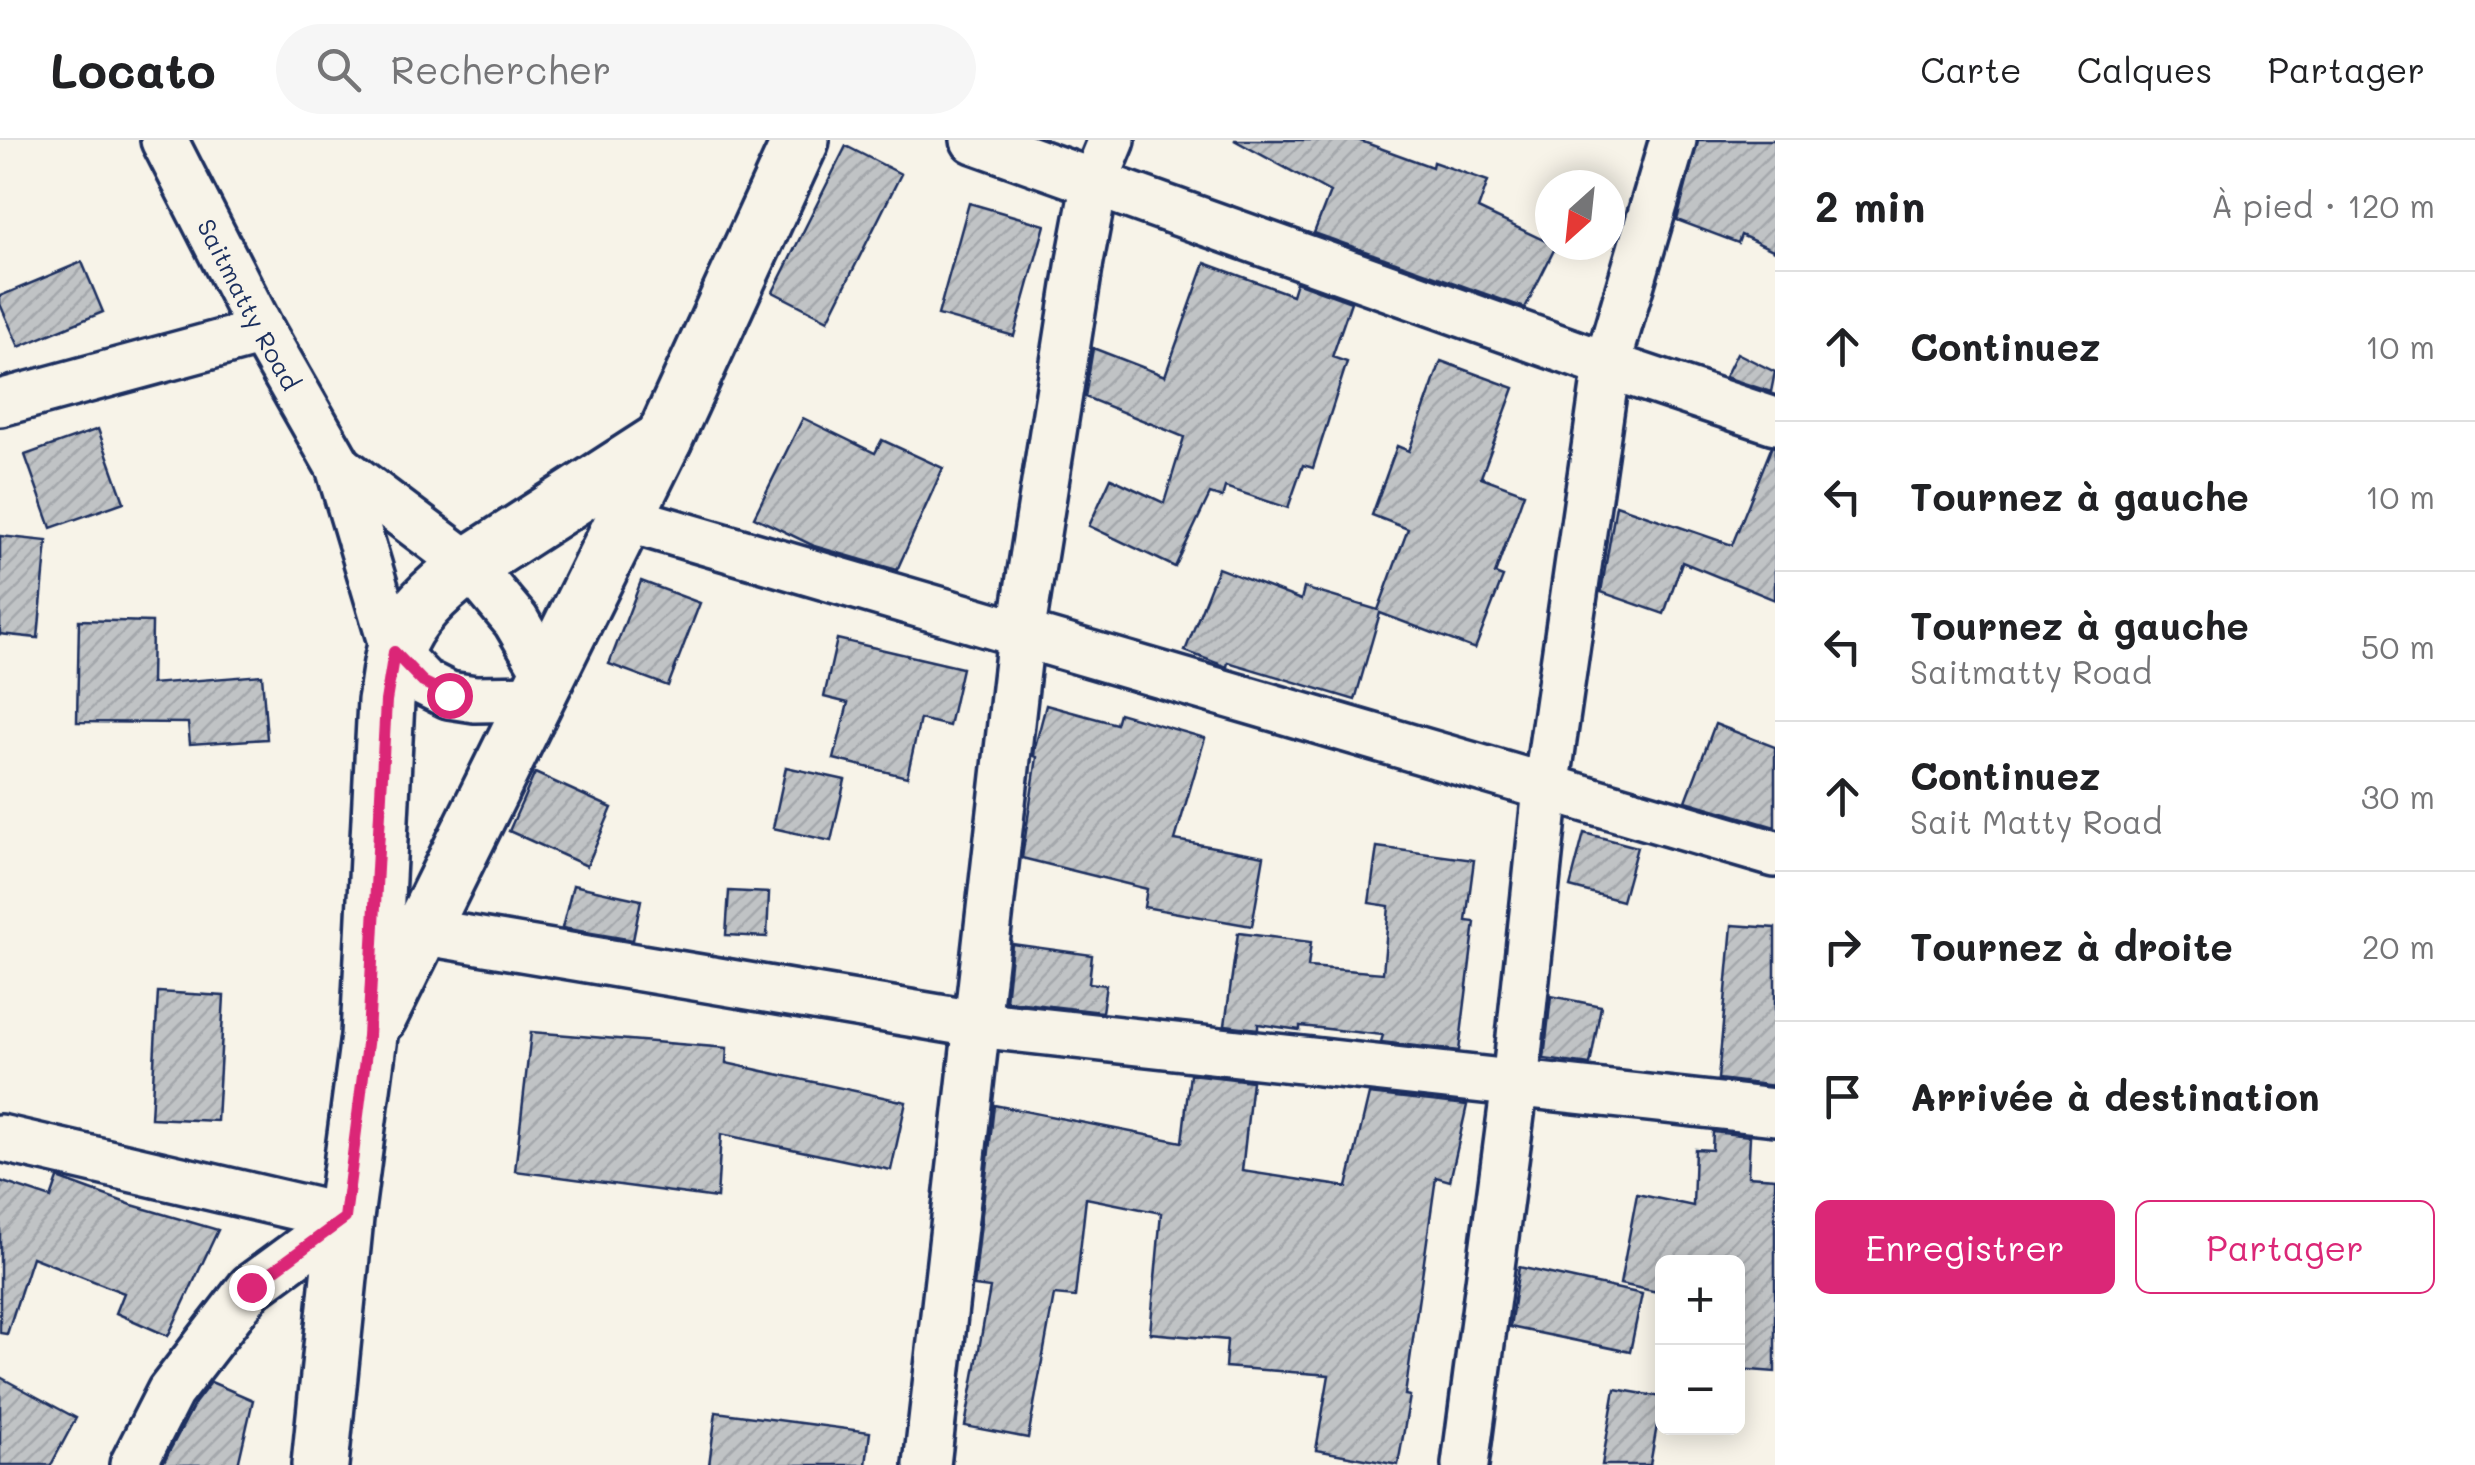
<!DOCTYPE html>
<html lang="fr">
<meta charset="utf-8">
<style>
:root{--surface:#fff;--page:#f6f6f6;--text:#202124;--muted:#757577;--line:#e0e0e0;--accent:#db2777}
body{margin:0;font-family:Mali,sans-serif;background:var(--page);color:var(--text)}
.controls{position:absolute;right:30px;bottom:30px;display:grid;overflow:hidden;border-radius:15px;box-shadow:0 5px 25px #0003}
.controls button{width:90px;height:90px;display:grid;place-items:center;padding:0;border:0;border-bottom:2px solid var(--line);background:var(--surface);color:var(--text);font:50px sans-serif}
.compass{position:absolute;left:1535px;top:30px;width:90px;height:90px;border-radius:50%;background:var(--surface);box-shadow:0 5px 25px #0003;rotate:207deg}
.stop{position:absolute;width:30px;height:30px;margin:-22px;border:8px solid #db2777;border-radius:50%;background:#fff}
.stop.end{background:#db2777;border-color:#fff;box-shadow:0 2px 10px #0008}
.list{margin:0;padding:0;list-style:none}
h2{display:flex;justify-content:space-between;align-items:center;height:130px;margin:0;padding:0 40px;font-size:42px}
h2 small{font-size:32px;font-weight:400;color:var(--muted)}
.list li{display:grid;grid-template-columns:65px 1fr auto;gap:30px;align-items:center;box-sizing:border-box;height:150px;padding:0 40px;border-top:2px solid var(--line)}
.list b{display:block;font-size:38px;white-space:nowrap}
.list p{margin:0;font-size:32px;white-space:nowrap;color:var(--muted)}
.list em{font-size:32px;font-style:normal;color:var(--muted)}
.actions{display:flex;gap:20px;padding:30px 40px}
.actions a{flex:1;padding:22px 0;border:2px solid var(--accent);border-radius:15px;text-align:center;font-size:35px;color:var(--accent)}
.actions .main{background:var(--accent);color:#fff}
.icon{flex:none;width:55px;height:55px;fill:none;stroke:currentColor;stroke-width:2;stroke-linecap:round;stroke-linejoin:round}
.map{position:relative;flex:none;width:1775px;height:1325px;overflow:hidden}
header{display:flex;align-items:center;gap:60px;box-sizing:border-box;height:140px;padding:0 50px;background:var(--surface);border-bottom:2px solid var(--line)}
header strong{font-size:48px}
nav{display:flex;gap:55px;margin-inline-start:auto;font-size:35px}
.search{width:700px;height:90px;background:var(--page);display:flex;align-items:center;gap:25px;box-sizing:border-box;padding:0 35px;border-radius:55px;color:var(--muted);font-size:38px}
main{display:flex}
aside{flex:1;background:var(--surface)}
.map>svg:first-child{display:block}
</style>
<header>
<strong>Locato</strong>
<div class="search"><svg class="icon" aria-label="search" viewBox="0 0 24 24"><circle cx="10" cy="10" r="6"/><path d="M15 15l6 6"/></svg>Rechercher</div>
<nav><a>Carte</a><a>Calques</a><a>Partager</a></nav>
</header>
<main>
<div class="map">
<svg width="1775" height="1325" viewBox="0 0 1775 1325">
<defs>
<pattern id="building-hatch" width="6" height="6" patternUnits="userSpaceOnUse" patternTransform="scale(2.5)"><rect width="6" height="6" fill="#c0c3c5"/><path d="M-1 1l2-2M0 6l6-6M5 7l2-2" fill="none" stroke="#a4a8ac"/></pattern>
</defs>
<rect width="100%" height="100%" fill="#f7f3e8"/>
<filter id="ink" filterUnits="userSpaceOnUse"><feTurbulence type="fractalNoise" baseFrequency=".01" numOctaves="2"/><feDisplacementMap in="SourceGraphic" scale="20" xChannelSelector="R" yChannelSelector="G"/><feConvolveMatrix kernelMatrix="1 2 1 2 8 2 1 2 1" color-interpolation-filters="sRGB"/></filter>
<g filter="url(#ink)">
<!-- building -->
<g fill="url(#building-hatch)" stroke="#1b2f5e" stroke-width="2.5">
<polygon points="1234,0 1358,0 1432,27 1433,22 1488,41 1478,69 1556,106 1525,168 1314,93 1330,52"/>
<polygon points="1698,0 1775,0 1775,111 1741,95 1738,103 1677,80"/>
<polygon points="846,6 901,34 828,180 773,152"/>
<polygon points="969,63 1045,85 1014,196 938,175"/>
<polygon points="82,122 103,172 19,207 0,164 0,156"/>
<polygon points="1205,123 1292,155 1296,142 1351,162 1332,217 1347,222 1313,328 1303,325 1288,368 1225,347 1222,358 1210,354 1175,427 1089,386 1111,338 1164,363 1184,297 1085,257 1093,208 1165,236"/>
<polygon points="1737,213 1775,232 1771,252 1725,237"/>
<polygon points="1441,221 1514,248 1481,337 1524,353 1495,434 1503,437 1475,509 1380,473 1355,560 1228,522 1227,527 1185,511 1218,428 1301,460 1304,448 1378,470 1408,389 1372,375 1397,306 1409,311"/>
<polygon points="803,278 875,313 882,300 943,328 897,430 814,406 754,377"/>
<polygon points="98,289 124,362 51,388 25,315"/>
<polygon points="1772,306 1775,307 1775,460 1682,422 1664,474 1601,452 1616,365 1732,405"/>
<polygon points="0,396 47,401 38,498 0,494"/>
<polygon points="641,441 700,463 668,546 609,524"/>
<polygon points="79,480 152,482 151,544 262,535 267,599 190,604 188,583 77,582"/>
<polygon points="837,499 962,528 949,586 920,579 907,637 834,619 848,563 824,557"/>
<polygon points="1046,565 1116,584 1119,573 1205,598 1175,700 1264,716 1252,786 1144,767 1147,749 1022,718 1037,617 1034,616 1035,607"/>
<polygon points="1715,584 1775,607 1775,687 1686,661"/>
<polygon points="786,627 845,640 831,701 773,688"/>
<polygon points="535,633 612,668 587,726 509,691"/>
<polygon points="1584,693 1637,707 1622,761 1570,747"/>
<polygon points="1377,707 1474,720 1466,781 1475,782 1459,911 1381,902 1383,895 1300,886 1300,890 1258,884 1258,889 1225,885 1238,793 1311,802 1308,827 1383,833 1389,766 1369,763"/>
<polygon points="573,745 641,760 633,800 562,788"/>
<polygon points="729,751 769,753 767,797 726,795"/>
<polygon points="1732,785 1775,788 1775,946 1718,939"/>
<polygon points="1012,804 1092,815 1089,843 1106,845 1102,872 1006,861"/>
<polygon points="158,852 224,856 217,981 151,978"/>
<polygon points="1551,856 1601,866 1590,925 1544,919"/>
<polygon points="531,892 727,908 726,923 906,962 891,1030 721,994 717,1058 515,1031"/>
<polygon points="1190,934 1252,941 1242,1031 1347,1047 1369,954 1467,965 1450,1041 1436,1037 1405,1255 1410,1256 1398,1325 1316,1310 1329,1235 1225,1227 1227,1200 1150,1193 1161,1073 1086,1058 1075,1157 1054,1155 1028,1298 965,1286 990,1148 974,1146 994,965 1182,1002"/>
<polygon points="1713,992 1750,996 1748,1036 1775,1038 1775,1232 1738,1229 1738,1122 1662,1122 1662,1153 1620,1144 1637,1054 1693,1066 1695,1009 1712,1010"/>
<polygon points="58,1038 132,1065 218,1090 168,1196 116,1173 124,1153 32,1117 7,1194 0,1193 0,1041 51,1058"/>
<polygon points="1519,1127 1642,1154 1630,1212 1510,1187"/>
<polygon points="0,1237 76,1278 51,1325 0,1325"/>
<polygon points="211,1242 253,1260 238,1325 162,1325 195,1263"/>
<polygon points="1615,1249 1662,1257 1650,1325 1602,1325"/>
<polygon points="716,1272 870,1292 866,1325 709,1325"/>
</g>
<g fill="none" stroke-linecap="round" stroke-linejoin="round">
<!-- street casing -->
<g stroke="#1b2f5e" stroke-width="52">
<g id="street">
<path id="s1" d="M 164,0 L 262,192 L 339,327 L 394,512 L 423,542 L 449,555 L 475,559 L 536,558"/>
<polyline points="974,0 1607,225 1775,281"/>
<polyline points="0,263 262,192"/>
<polyline points="339,327 469,425 516,481 547,534"/>
<polyline points="624,378 1775,714"/>
<polyline points="420,791 975,884 1775,972"/>
<polyline points="0,998 345,1078"/>
<polyline points="133,1325 170,1252 251,1147 345,1078"/>
<polyline points="927,1325 1021,495 1080,121 1095,41 1112,0"/>
<polyline points="1465,1325 1515,944 1546,649 1607,225 1673,0"/>
</g>
</g>
<!-- secondary casing -->
<g stroke="#1b2f5e" stroke-width="62">
<g id="secondary">
<polyline points="379,876 664,299 801,0"/>
<path d="M 320,1325 L 345,1078 L 369,896 L 386,561 C 389,546 390,529 394,514 C 405,477 439,448 469,425 L 664,299"/>
</g>
</g>
<!-- street -->
<use href="#street" stroke="#f7f3e8" stroke-width="45"/>
<!-- secondary -->
<use href="#secondary" stroke="#f7f3e8" stroke-width="55"/>
</g>
</g>
<g fill="none" stroke-linecap="round" stroke-linejoin="round" filter="url(#ink)">
<!-- route -->
<polyline stroke="#db2777" stroke-width="12" points="251,1147 345,1078 368,896 386,561 394,512 423,542 449,555"/>
</g>
<g text-anchor="middle" dominant-baseline="central" stroke-width="8" stroke-linejoin="round" paint-order="stroke">
<!-- street labels -->
<g font-size="25" fill="#1b2f5e" stroke="#f7f3e8">
<text stroke="none"><textPath href="#s1" startOffset="185">Saitmatty Road</textPath></text>
</g>
</g>
</svg>
<div class="controls">
<button>+</button>
<button>−</button>
</div>
<svg class="compass" viewBox="-18 -18 36 36"><path d="M0-13l5 13h-10z" fill="#e53935"/><path d="M0 13l5-13h-10z" fill="#757577"/></svg>
<div class="stop" style="left:449px;top:555px"></div>
<div class="stop end" style="left:251px;top:1147px"></div>
</div>
<aside>
<h2>2 min<small>À pied · 120 m</small></h2>
<ul class="list">
<li><svg class="icon" aria-label="ahead" viewBox="0 0 24 24"><path d="M12 20V5M6 11l6-6 6 6"/></svg><div><b>Continuez</b></div><em>10 m</em></li>
<li><svg class="icon" aria-label="left" viewBox="0 0 24 24"><path d="M17 20v-9H6M10 6l-5 5 5 5"/></svg><div><b>Tournez à gauche</b></div><em>10 m</em></li>
<li><svg class="icon" aria-label="left" viewBox="0 0 24 24"><path d="M17 20v-9H6M10 6l-5 5 5 5"/></svg><div><b>Tournez à gauche</b><p>Saitmatty Road</p></div><em>50 m</em></li>
<li><svg class="icon" aria-label="ahead" viewBox="0 0 24 24"><path d="M12 20V5M6 11l6-6 6 6"/></svg><div><b>Continuez</b><p>Sait Matty Road</p></div><em>30 m</em></li>
<li><svg class="icon" aria-label="right" viewBox="0 0 24 24"><path d="M7 20v-9h11M14 6l5 5-5 5"/></svg><div><b>Tournez à droite</b></div><em>20 m</em></li>
<li><svg class="icon" aria-label="arrive" viewBox="0 0 24 24"><path d="M6 21V4h12l-3 4 3 4H6"/></svg><div><b>Arrivée à destination</b></div></li>
</ul>
<div class="actions"><a class="main">Enregistrer</a><a>Partager</a></div>
</aside>
</main>
